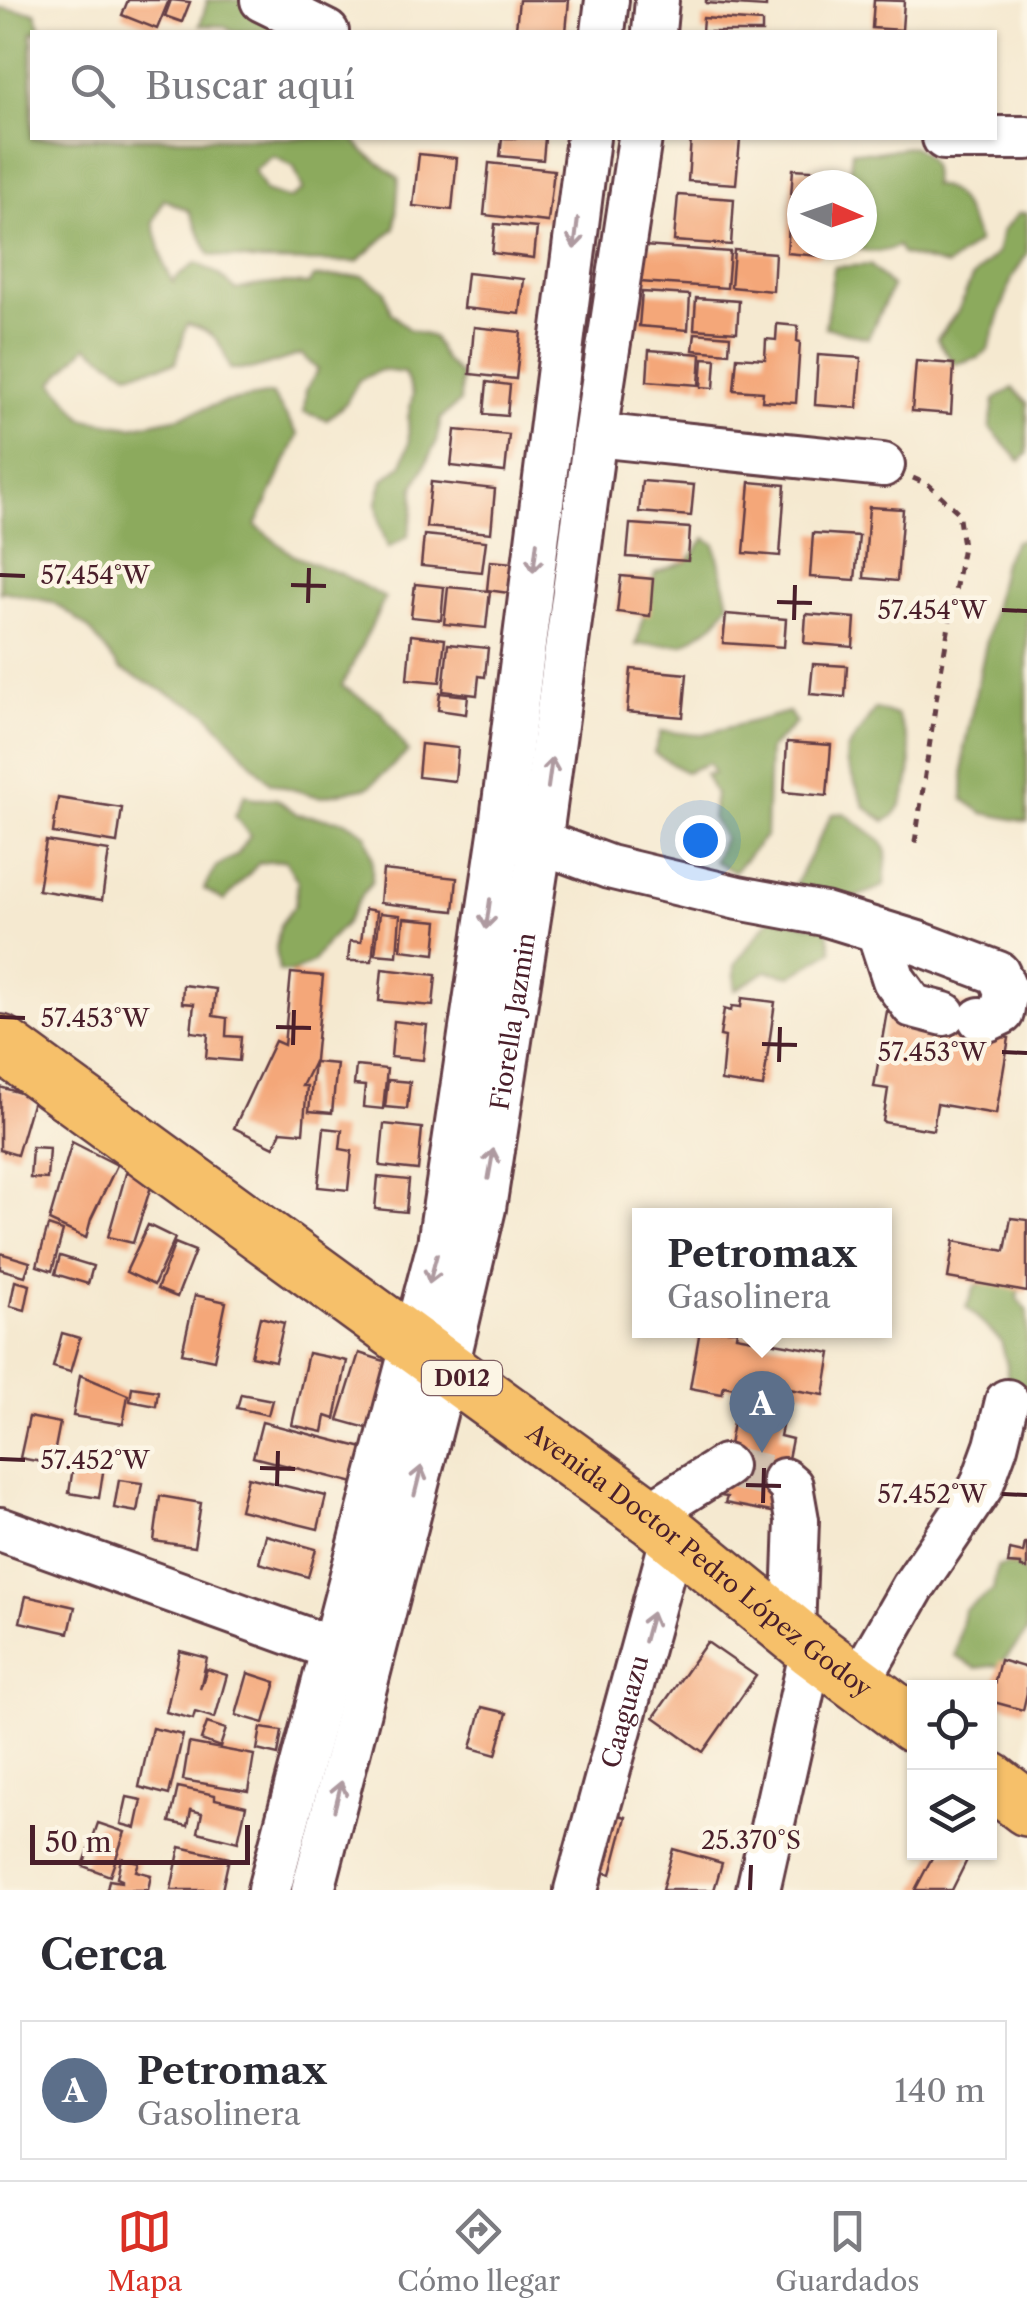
<!DOCTYPE html>
<html lang="es">
<meta charset="utf-8">
<style>
:root{--surface:#fff;--page:#f2f2f3;--text:#2b2b33;--muted:#7c7c81;--line:#e1e1e2;--accent:#d93025}
body{margin:0;font-family:"Libre Caslon Text",serif;background:var(--page);color:var(--text)}
.controls{position:absolute;right:30px;bottom:30px;display:grid;overflow:hidden;border-radius:0px;box-shadow:0 2px 8px #0004}
.controls button{width:90px;height:90px;display:grid;place-items:center;padding:0;border:0;border-bottom:2px solid var(--line);background:var(--surface);color:var(--text);font:50px sans-serif}
.compass{position:absolute;left:787px;top:170px;width:90px;height:90px;border-radius:50%;background:var(--surface);box-shadow:0 2px 8px #0004;rotate:92deg}
.scale{position:absolute;left:30px;bottom:25px;width:220px;box-sizing:border-box;padding-left:10px;border:5px solid #4a1f2b;border-top:0;font-size:28px;line-height:35px;white-space:nowrap;color:#4a1f2b;-webkit-text-stroke:8px #fcf5e5;paint-order:stroke}
.you{position:absolute;left:700px;top:840px;width:35px;height:35px;margin:-25px;border:8px solid #fff;border-radius:50%;background:#1a73e8;box-shadow:0 0 0 15px #1a73e833}
.badge{display:grid;place-items:center;width:65px;height:65px;border-radius:50%;background:var(--accent);color:#fff;font-size:32px;font-weight:700}
.pin{position:absolute;translate:-50% -82px;filter:drop-shadow(0 2px 5px #0008)}
.pin::after{content:'';position:absolute;top:52px;width:35px;height:30px;background:inherit;clip-path:polygon(0 0,100% 0,50% 100%)}
.popup{position:absolute;left:632px;top:1208px;width:260px;height:130px;box-sizing:border-box;display:grid;place-content:center;border-radius:0px;background:var(--surface);filter:drop-shadow(0 2px 8px #0005);font-size:32px;white-space:nowrap;color:var(--muted)}
.popup b{font-size:38px;color:var(--text)}
.popup::after{content:'';position:absolute;left:50%;top:100%;margin-left:-20px;border:20px solid transparent;border-top-color:var(--surface)}
.list{margin:0;padding:0;list-style:none}
h2{display:flex;justify-content:space-between;align-items:center;height:130px;margin:0;padding:0 40px;font-size:42px}
h2 small{font-size:32px;font-weight:400;color:var(--muted)}
.list li{display:grid;grid-template-columns:65px 1fr auto;gap:30px;align-items:center;box-sizing:border-box;height:140px;margin:0 20px 20px;padding:0 20px;border:2px solid var(--line);border-radius:0px}
.list b{display:block;font-size:38px;white-space:nowrap}
.list p{margin:0;font-size:32px;white-space:nowrap;color:var(--muted)}
.list em{font-size:32px;font-style:normal;color:var(--muted)}
.icon{flex:none;width:55px;height:55px;fill:none;stroke:currentColor;stroke-width:2;stroke-linecap:round;stroke-linejoin:round}
.map{position:relative;flex:none;width:1027px;height:1890px;overflow:hidden}
.search{position:absolute;background:var(--surface);box-shadow:0 2px 8px #0004;left:30px;right:30px;top:30px;height:110px;display:flex;align-items:center;gap:25px;box-sizing:border-box;padding:0 35px;border-radius:0px;color:var(--muted);font-size:38px}
.sheet{height:290px;background:var(--surface)}
nav{display:flex;justify-content:space-around;align-items:center;box-sizing:border-box;height:140px;border-top:2px solid var(--line);background:var(--surface);font-size:28px;color:var(--muted)}
nav a{display:grid;justify-items:center;gap:5px}
nav .on{color:var(--accent)}
.map>svg:first-child{display:block}
</style>
<div class="map">
<svg width="1027" height="1890" viewBox="0 0 1027 1890">
<rect width="100%" height="100%" fill="#fcf5e5"/>
<filter id="ink" filterUnits="userSpaceOnUse"><feTurbulence type="fractalNoise" baseFrequency=".01" numOctaves="2"/><feDisplacementMap in="SourceGraphic" scale="20" xChannelSelector="R" yChannelSelector="G"/><feConvolveMatrix kernelMatrix="1 2 1 2 8 2 1 2 1" color-interpolation-filters="sRGB"/></filter>
<filter id="wash" filterUnits="userSpaceOnUse"><feTurbulence type="fractalNoise" baseFrequency=".0048" numOctaves="4" result="noise"/><feDisplacementMap in="SourceGraphic" scale="40" xChannelSelector="R" yChannelSelector="G"/><feGaussianBlur stdDeviation="2.25" result="paint"/><feColorMatrix in="noise" values="0 0 0 0 0 0 0 0 0 0 0 0 0 0 0 0 0 1.4 0 .05"/><feComposite in="paint" operator="in"/></filter>
<g filter="url(#wash)">
<rect width="100%" height="100%" fill="#f5e9d0"/>
<!-- forest -->
<g fill="#8caa5d" stroke="#6b6444" stroke-width="2.5" fill-rule="evenodd">
<polygon points="206,0 282,0 342,32 233,32 224,26 200,25 207,2"/>
<path d="M 0,8 L 35,12 L 42,32 L 32,32 L 32,138 L 353,138 L 363,151 L 399,178 L 395,228 L 357,262 L 260,261 L 210,255 L 189,211 L 164,199 L 153,222 L 165,267 L 174,283 L 176,278 L 196,263 L 218,274 L 236,290 C 261,283 283,282 308,284 L 314,277 L 363,276 L 384,290 L 391,313 L 409,330 L 433,337 L 444,359 L 461,376 L 460,402 L 441,418 L 436,443 L 414,487 L 413,512 L 408,536 L 388,548 L 380,525 L 377,502 L 383,480 L 402,465 L 409,443 L 408,418 L 413,394 L 404,373 L 381,370 L 359,380 L 346,403 L 327,420 L 304,412 L 306,390 L 318,370 L 301,354 L 254,369 L 230,369 C 221,342 216,331 187,324 L 176,363 L 128,373 L 87,346 L 53,382 L 84,419 L 131,427 L 179,417 L 224,402 L 272,394 L 298,435 L 256,526 L 294,556 L 341,574 L 385,598 L 342,686 L 381,711 L 408,752 L 369,787 L 319,797 L 270,783 L 206,712 L 120,669 L 90,630 L 72,615 L 52,602 L 3,591 L 0,593 ZM 273,156 L 294,167 L 303,190 L 289,199 L 265,191 L 254,170 Z"/>
<path d="M 912,146 C 929,156 935,166 932,185 C 962,188 968,217 978,242 L 947,266 L 902,254 L 898,246 C 882,254 867,254 850,245 L 862,245 L 862,185 L 848,185 L 852,151 L 877,152 Z"/>
<polygon points="1019,213 1027,213 1027,254 1012,278 988,350 978,358 954,364 937,339 958,311 972,278 997,253 1002,231"/>
<polygon points="870,265 892,287 868,338 825,327 834,267"/>
<polygon points="1013,388 1027,403 1027,454 1020,461 990,428 994,400"/>
<polygon points="705,538 715,544 729,603 715,623 684,644 636,645 655,573 688,561"/>
<polygon points="1027,538 1027,822 983,813 963,799 964,749 1003,562 1015,541"/>
<path d="M 875,709 L 897,715 C 901,725 907,736 909,746 C 914,767 907,812 885,821 L 865,807 L 846,762 L 847,750 Z"/>
<polygon points="789,712 796,723 769,749 766,835 734,872 714,861 724,838 712,818 715,794 705,774 714,774 709,763 685,772 654,753 661,731 699,735"/>
<polygon points="245,794 254,799 277,799 297,814 345,821 366,834 372,858 372,881 358,901 346,923 327,942 313,962 291,973 279,971 276,948 280,925 295,905 298,882 285,860 259,863 224,901 204,889 216,867 237,855 250,836 235,816"/>
<polygon points="844,813 882,841 887,852 884,886 847,901 789,896 832,814"/>
<polygon points="771,917 827,928 832,951 791,976 767,971 735,990 735,964"/>
<polygon points="997,1279 1019,1289 1017,1299 1027,1310 1027,1402 1007,1389 1007,1365 1001,1341 966,1307 975,1286"/>
<polygon points="1008,1564 1021,1568 1027,1579 1027,1632 1000,1665 976,1668 955,1656 964,1610 993,1590 997,1567"/>
</g>
<g id="blocks">
<!-- building -->
<g fill="#f4a779">
<polygon points="128,0 169,0 157,29 122,15"/>
<polygon points="171,0 190,2 182,22 165,16"/>
<polygon points="519,0 569,0 566,32 516,28"/>
<polygon points="706,0 766,0 766,7 706,3"/>
<polygon points="874,0 904,1 902,30 872,28"/>
<polygon points="703,18 762,22 762,32 702,32"/>
<polygon points="502,138 545,138 543,160 500,156"/>
<polygon points="691,138 740,140 736,184 688,181"/>
<polygon points="419,154 457,158 452,210 413,206"/>
<polygon points="489,163 554,170 548,222 484,215"/>
<polygon points="793,169 826,171 825,185 802,185 802,245 820,245 819,256 787,253"/>
<polygon points="678,195 734,199 731,245 674,241"/>
<polygon points="495,224 537,228 534,258 492,253"/>
<polygon points="643,246 730,252 727,288 640,282"/>
<polygon points="734,250 775,253 773,291 731,287"/>
<polygon points="467,273 524,279 520,314 463,308"/>
<polygon points="642,292 690,295 688,330 639,326"/>
<polygon points="696,298 739,301 737,332 694,329"/>
<polygon points="777,324 798,326 797,341 800,342 796,403 762,401 763,392 734,390 737,357 765,359 766,339 776,340"/>
<polygon points="474,327 521,332 516,379 470,374"/>
<polygon points="695,333 730,336 729,353 693,350"/>
<polygon points="649,350 701,354 699,385 647,381"/>
<polygon points="818,355 861,358 857,408 815,405"/>
<polygon points="703,358 716,359 714,388 701,387"/>
<polygon points="916,361 954,364 951,414 912,411"/>
<polygon points="487,382 510,385 507,416 484,414"/>
<polygon points="455,430 509,435 505,472 451,466"/>
<polygon points="642,481 694,485 691,516 639,512"/>
<polygon points="431,482 495,489 491,533 426,527"/>
<polygon points="750,482 785,485 780,556 744,553"/>
<polygon points="869,507 903,509 897,581 864,578"/>
<polygon points="630,524 690,528 688,561 627,557"/>
<polygon points="813,533 859,536 855,580 810,577"/>
<polygon points="424,535 486,541 482,572 421,566"/>
<polygon points="490,561 512,563 509,593 487,590"/>
<polygon points="621,576 653,579 650,616 617,612"/>
<polygon points="415,584 444,587 441,620 411,617"/>
<polygon points="448,587 490,591 486,628 444,624"/>
<polygon points="726,614 786,619 784,647 723,643"/>
<polygon points="806,614 855,618 853,647 804,643"/>
<polygon points="411,635 445,639 440,682 407,679"/>
<polygon points="448,644 488,648 485,677 479,676 477,695 443,691"/>
<polygon points="813,664 847,666 845,697 810,694"/>
<polygon points="631,669 687,674 683,717 627,712"/>
<polygon points="440,693 468,696 466,714 438,710"/>
<polygon points="787,742 831,745 827,796 784,792"/>
<polygon points="421,744 458,748 455,781 418,777"/>
<polygon points="58,798 122,808 117,843 53,833"/>
<polygon points="46,841 109,851 102,900 38,890"/>
<polygon points="383,870 457,878 454,911 380,903"/>
<polygon points="365,909 377,911 372,961 348,961 350,941 361,942"/>
<polygon points="380,913 400,915 397,956 375,954"/>
<polygon points="404,918 438,921 435,954 401,950"/>
<polygon points="382,969 436,975 433,1006 379,1001"/>
<polygon points="291,973 323,976 315,1060 302,1086 307,1086 303,1133 281,1131 274,1147 234,1128 275,1041 284,1045"/>
<polygon points="183,985 216,989 213,1016 227,1018 226,1036 241,1037 239,1061 206,1058 208,1034 191,1032 194,1004 182,1003"/>
<polygon points="742,998 775,1002 763,1087 721,1081 725,1037 720,1036 724,1009 731,1011 732,1006 741,1007"/>
<polygon points="946,1001 982,1007 978,1032 1009,1038 996,1114 937,1104 933,1130 883,1122 888,1089 874,1087 887,1011 943,1020"/>
<polygon points="394,1021 427,1025 423,1060 391,1057"/>
<polygon points="314,1062 337,1064 332,1113 309,1111"/>
<polygon points="356,1066 387,1069 383,1109 363,1107 365,1086 354,1085"/>
<polygon points="388,1080 410,1082 407,1109 385,1107"/>
<polygon points="0,1087 34,1097 17,1155 0,1150"/>
<polygon points="384,1124 422,1128 418,1170 380,1166"/>
<polygon points="324,1128 342,1130 340,1149 352,1151 348,1190 318,1187"/>
<polygon points="72,1142 117,1165 91,1219 86,1238 49,1221"/>
<polygon points="32,1147 49,1148 47,1179 30,1178"/>
<polygon points="130,1159 154,1177 133,1243 108,1237"/>
<polygon points="378,1177 409,1180 406,1212 375,1209"/>
<polygon points="1011,1218 1027,1220 1027,1292 948,1278 954,1241 1005,1251"/>
<polygon points="148,1225 175,1238 154,1285 126,1272"/>
<polygon points="48,1226 63,1231 52,1271 37,1266"/>
<polygon points="175,1243 195,1251 177,1297 157,1289"/>
<polygon points="0,1253 30,1262 25,1276 0,1269"/>
<polygon points="60,1256 93,1266 88,1284 55,1274"/>
<polygon points="15,1281 30,1285 25,1310 10,1306"/>
<polygon points="195,1295 226,1302 214,1360 182,1353"/>
<polygon points="260,1317 284,1323 275,1361 251,1356"/>
<polygon points="700,1330 737,1330 736,1336 831,1353 824,1395 777,1387 776,1391 789,1393 780,1436 792,1439 777,1513 725,1503 727,1497 720,1496 734,1417 745,1419 750,1391 724,1386 722,1394 690,1388"/>
<polygon points="62,1333 80,1338 70,1372 53,1367"/>
<polygon points="308,1353 347,1361 335,1419 326,1416 323,1432 292,1425"/>
<polygon points="359,1353 394,1364 374,1430 338,1420"/>
<polygon points="80,1375 128,1395 123,1424 73,1416"/>
<polygon points="132,1387 158,1391 156,1406 130,1401"/>
<polygon points="241,1394 272,1400 268,1415 237,1408"/>
<polygon points="29,1417 60,1423 52,1464 20,1458"/>
<polygon points="262,1422 375,1451 366,1486 253,1457"/>
<polygon points="74,1461 104,1466 99,1498 69,1493"/>
<polygon points="248,1477 326,1496 318,1529 240,1510"/>
<polygon points="119,1480 142,1483 137,1512 114,1508"/>
<polygon points="160,1496 201,1503 194,1547 154,1541"/>
<polygon points="266,1535 316,1549 308,1577 259,1563"/>
<polygon points="1025,1543 1027,1543 1027,1569 1021,1568 1021,1565 1008,1564 1010,1550 1023,1553"/>
<polygon points="26,1596 75,1607 69,1633 20,1622"/>
<polygon points="707,1642 756,1676 703,1752 654,1717"/>
<polygon points="180,1651 207,1658 200,1689 207,1669 227,1675 215,1718 195,1712 193,1719 166,1712"/>
<polygon points="1000,1660 1027,1668 1027,1693 1023,1710 990,1701"/>
<polygon points="248,1673 276,1682 264,1723 236,1715"/>
<polygon points="482,1707 507,1713 496,1755 471,1748"/>
<polygon points="207,1723 226,1729 220,1747 201,1740"/>
<polygon points="152,1728 183,1735 169,1795 139,1787"/>
<polygon points="261,1728 282,1731 278,1755 257,1750"/>
<polygon points="189,1743 254,1755 248,1791 183,1780"/>
<polygon points="178,1787 215,1795 215,1799 246,1806 238,1842 198,1832 202,1813 191,1810 188,1826 170,1822"/>
<polygon points="127,1797 142,1800 136,1828 121,1824"/>
<polygon points="602,1811 626,1817 611,1874 587,1868"/>
<polygon points="98,1823 125,1832 110,1876 83,1866"/>
<polygon points="180,1847 229,1858 222,1890 171,1890"/>
<polygon points="673,1849 722,1863 714,1890 662,1890"/>
<polygon points="935,1852 971,1852 952,1890 915,1890"/>
<polygon points="121,1858 139,1862 136,1871 151,1875 148,1890 107,1890 109,1880 122,1882 122,1880 117,1878"/>
</g>
</g>
</g>
<g filter="url(#ink)">
<use href="#blocks" fill-opacity="0" stroke="#643d44" stroke-width="2.5"/>
<g fill="none" stroke-linecap="round" stroke-linejoin="round">
<!-- minor-tunnel -->
<polyline stroke="#d3c1af" stroke-width="42" stroke-dasharray="42 21" stroke-linecap="butt" points="725,1466 784,1480"/>
<!-- minor casing -->
<g stroke="#643d44" stroke-width="48">
<g id="minor">
<polyline points="262,0 327,32"/>
<polyline points="603,32 607,0"/>
<polyline points="654,32 657,0"/>
<polyline points="944,138 1027,138"/>
<polyline points="595,435 883,465"/>
<polyline points="515,838 541,842 609,867 738,898 824,914 918,943 998,973 1006,991 1002,1013 987,1020 980,1019"/>
<polyline points="878,931 894,980 913,1006 944,1014"/>
<polyline points="784,1480 791,1486 797,1520 793,1633"/>
<polyline points="647,1515 725,1466"/>
<polyline points="0,1529 362,1659"/>
<polyline points="858,1683 913,1587 981,1487 996,1446 1007,1401"/>
<polyline points="269,1890 439,1244 501,827 588,138"/>
<path id="s1" d="M 313,1890 L 447,1367 L 484,1208 L 537,866 L 595,435 L 640,138"/>
<path id="s2" d="M 576,1890 L 673,1535"/>
<polyline points="758,1890 812,1649"/>
</g>
</g>
<!-- major casing -->
<g stroke="#643d44" stroke-width="60">
<g id="major">
<path id="s3" d="M 0,1043 L 653,1519 L 812,1649 L 914,1725"/>
<polyline points="990,1780 1027,1808"/>
</g>
</g>
<!-- path -->
<polyline stroke="#643d44" stroke-width="5" stroke-dasharray="8 8" stroke-linecap="butt" points="913,478 929,485 958,512 963,546 937,694 914,849"/>
<!-- minor -->
<use href="#minor" stroke="#fff" stroke-width="42"/>
<!-- major -->
<use href="#major" stroke="#f6c06b" stroke-width="55"/>
</g>
<!-- one-way arrows -->
<defs><path id="oneway-shaft" d="M-6 0H5M1.5-3L5.5 0L1.5 3" fill="none" stroke-width="1.6" stroke-linecap="round" stroke-linejoin="round" transform="scale(2.5)"/></defs>
<g stroke="#ae9aa0">
<use href="#oneway-shaft" transform="translate(576 234) rotate(97)"/>
<use href="#oneway-shaft" transform="translate(535 557) rotate(97)"/>
<use href="#oneway-shaft" transform="translate(550 773) rotate(-82)"/>
<use href="#oneway-shaft" transform="translate(488 914) rotate(98)"/>
<use href="#oneway-shaft" transform="translate(491 1164) rotate(-80)"/>
<use href="#oneway-shaft" transform="translate(433 1269) rotate(105)"/>
<use href="#oneway-shaft" transform="translate(418 1481) rotate(-76)"/>
<use href="#oneway-shaft" transform="translate(648 1627) rotate(-75)"/>
<use href="#oneway-shaft" transform="translate(338 1796) rotate(-76)"/>
</g>
</g>
<!-- ticks -->
<path fill="none" stroke="#4a1f2b" stroke-width="4" d="M 0,575 L 25,576M 291,585 L 326,586M 777,602 L 812,603M 308,603 L 309,568M 1002,610 L 1027,611M 794,620 L 795,585M 0,1017 L 25,1018M 276,1027 L 311,1028M 762,1044 L 797,1045M 293,1045 L 294,1010M 1002,1052 L 1027,1053M 779,1062 L 780,1027M 0,1459 L 25,1460M 260,1468 L 295,1469M 746,1485 L 781,1486M 277,1486 L 278,1451M 1002,1494 L 1027,1495M 763,1503 L 764,1468M 750,1890 L 751,1865"/>
<g text-anchor="middle" dominant-baseline="central" stroke-width="9" stroke-linejoin="round" paint-order="stroke">
<!-- shield labels -->
<rect fill="#fcf5e5" stroke="#7f5f63" stroke-width="2.5" x="422" y="1361" width="80" height="34" rx="8"/>
<g font-size="22" font-weight="bold" fill="#4a1f2b">
<text x="462" y="1378">D012</text>
</g>
<!-- street labels -->
<g font-size="25" fill="#4a1f2b" stroke="#fcf5e5">
<text stroke="none"><textPath href="#s1" startOffset="892">Fiorella Jazmin</textPath></text>
<text stroke="none"><textPath href="#s3" startOffset="870">Avenida Doctor Pedro López Godoy</textPath></text>
<text stroke="none"><textPath href="#s2" startOffset="185">Caaguazu</textPath></text>
</g>
</g>
<g font-size="25" text-anchor="middle" fill="#4a1f2b" stroke="#fcf5e5" stroke-width="9" stroke-linejoin="round" paint-order="stroke">
<text x="95" y="584">57.454°W</text>
<text x="932" y="619">57.454°W</text>
<text x="95" y="1027">57.453°W</text>
<text x="932" y="1061">57.453°W</text>
<text x="95" y="1469">57.452°W</text>
<text x="932" y="1503">57.452°W</text>
<text x="751" y="1849">25.370°S</text>
</g>
</svg>
<div class="controls">
<button><svg class="icon" aria-label="locate" viewBox="0 0 24 24"><circle cx="12" cy="12" r="6"/><path d="M12 2v4M12 18v4M2 12h4M18 12h4"/></svg></button>
<button><svg class="icon" aria-label="layers" viewBox="0 0 24 24"><path d="M12 4l9 5-9 5-9-5zM3 14l9 5 9-5"/></svg></button>
</div>
<svg class="compass" viewBox="-18 -18 36 36"><path d="M0-13l5 13h-10z" fill="#e53935"/><path d="M0 13l5-13h-10z" fill="#7c7c81"/></svg>
<div class="scale">50 m</div>
<div class="you"></div>
<div class="pin badge" style="left:762px;top:1453px;background:#5c6f8a">A</div>
<div class="popup"><b>Petromax</b>Gasolinera</div>
<div class="search"><svg class="icon" aria-label="search" viewBox="0 0 24 24"><circle cx="10" cy="10" r="6"/><path d="M15 15l6 6"/></svg>Buscar aquí</div>
</div>
<section class="sheet">
<h2>Cerca<small></small></h2>
<ul class="list">
<li><span class="badge" style="background:#5c6f8a">A</span><div><b>Petromax</b><p>Gasolinera</p></div><em>140 m</em></li>
</ul>
</section>
<nav>
<a class="on"><svg class="icon" aria-label="map" viewBox="0 0 24 24"><path d="M3 6l6-2 6 2 6-2v14l-6 2-6-2-6 2zM9 4v14M15 6v14"/></svg>Mapa</a>
<a><svg class="icon" aria-label="directions" viewBox="0 0 24 24"><path d="M12 3l9 9-9 9-9-9zM9 14v-3h6M13 9l2 2-2 2"/></svg>Cómo llegar</a>
<a><svg class="icon" aria-label="saved" viewBox="0 0 24 24"><path d="M7 4h10v16l-5-4-5 4z"/></svg>Guardados</a>
</nav>
